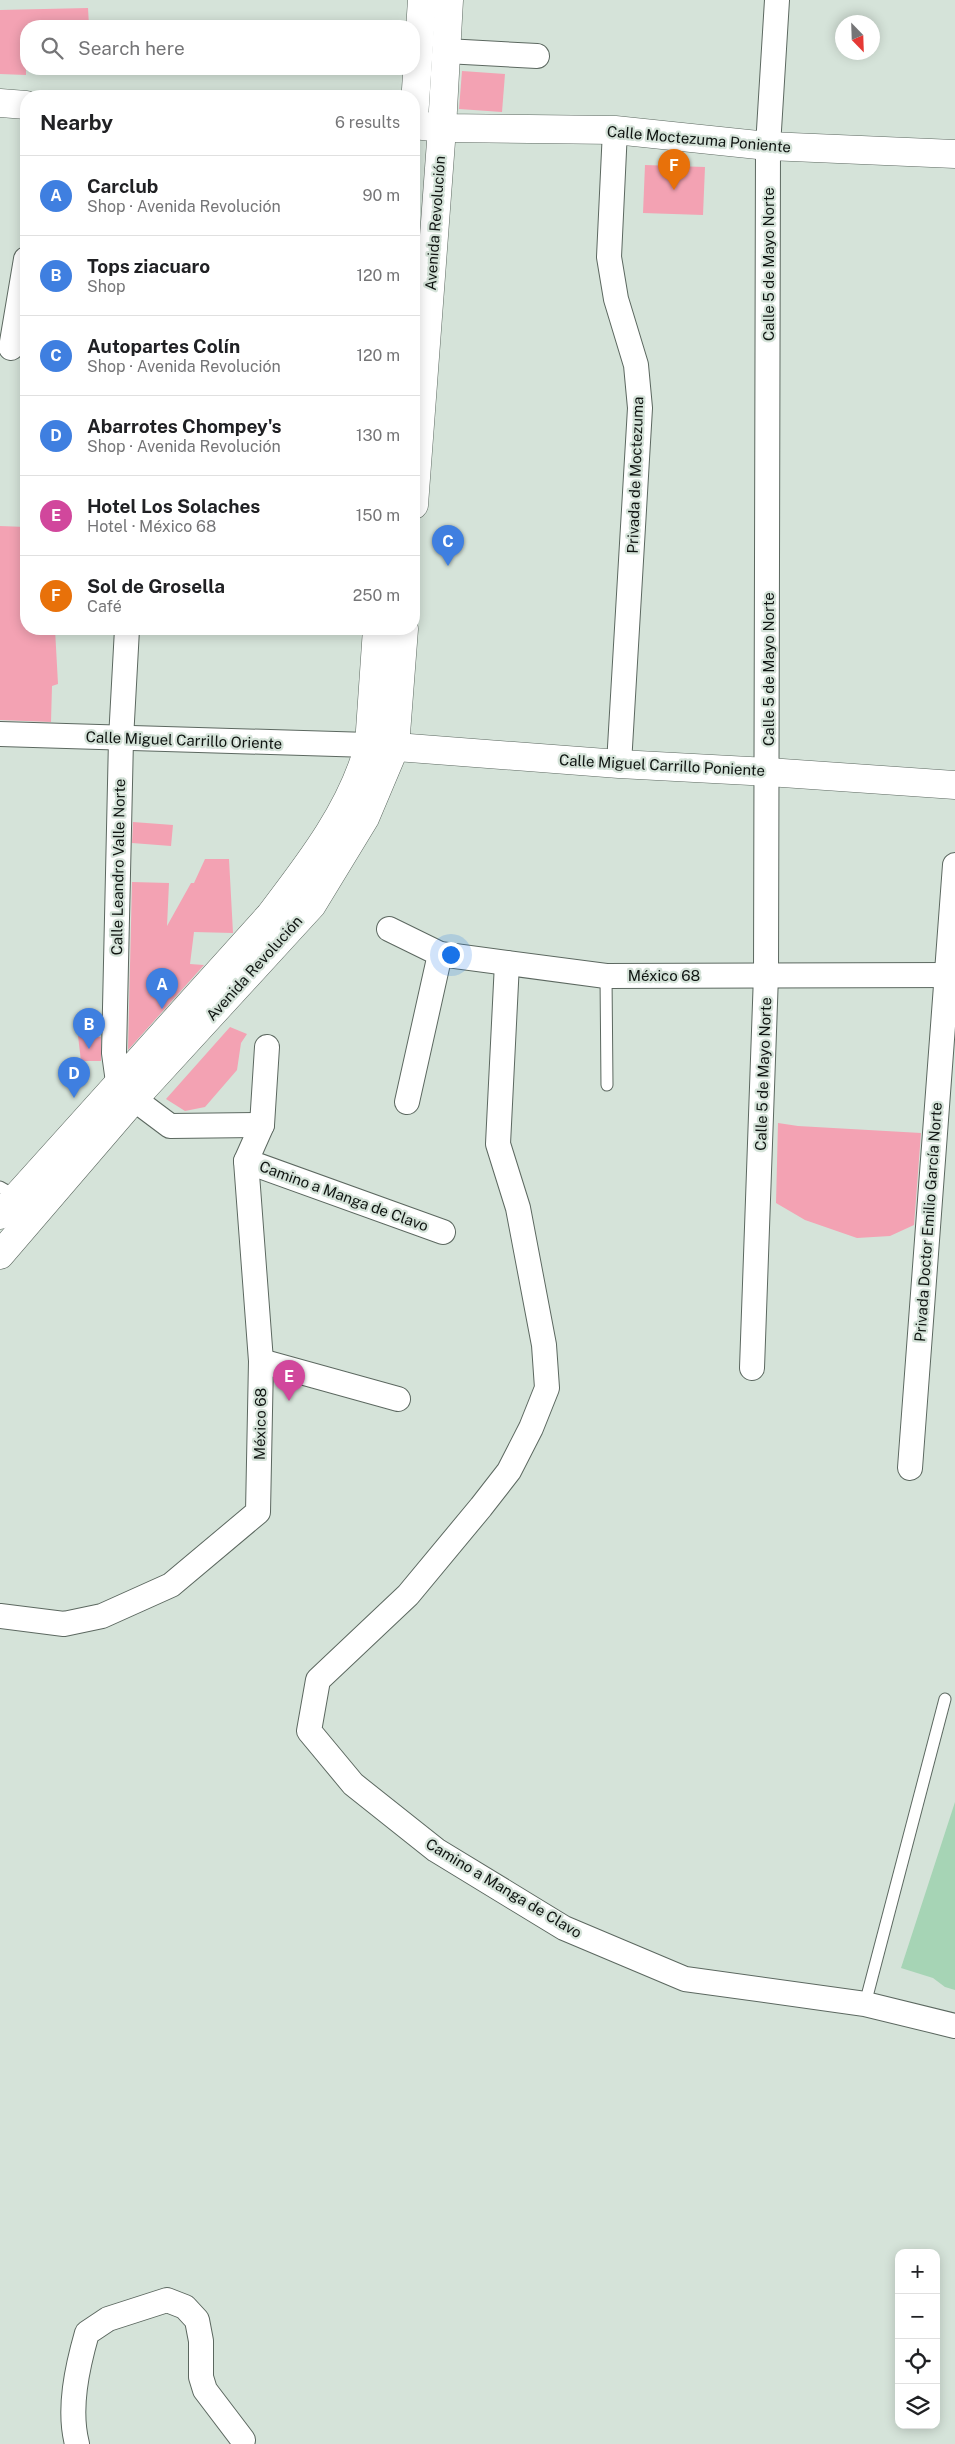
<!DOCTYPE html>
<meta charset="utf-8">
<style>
:root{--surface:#fff;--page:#f6f6f6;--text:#202124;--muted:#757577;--line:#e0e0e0;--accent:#ba2c5d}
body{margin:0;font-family:"Public Sans",sans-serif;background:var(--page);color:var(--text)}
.controls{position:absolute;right:15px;bottom:15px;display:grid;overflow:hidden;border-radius:10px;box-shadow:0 2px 12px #0003}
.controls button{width:45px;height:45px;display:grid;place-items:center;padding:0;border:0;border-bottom:1px solid var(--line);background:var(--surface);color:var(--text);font:25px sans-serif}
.compass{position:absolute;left:835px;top:15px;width:45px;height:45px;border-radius:50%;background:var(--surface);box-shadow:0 2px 12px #0003;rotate:157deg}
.you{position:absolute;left:450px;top:954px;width:18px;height:18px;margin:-12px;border:4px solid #fff;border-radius:50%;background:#1a73e8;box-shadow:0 0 0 8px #1a73e833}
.badge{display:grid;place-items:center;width:32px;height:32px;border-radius:50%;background:var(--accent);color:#fff;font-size:16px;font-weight:700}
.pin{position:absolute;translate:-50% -41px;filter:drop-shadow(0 1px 2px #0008)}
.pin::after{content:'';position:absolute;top:26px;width:18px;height:15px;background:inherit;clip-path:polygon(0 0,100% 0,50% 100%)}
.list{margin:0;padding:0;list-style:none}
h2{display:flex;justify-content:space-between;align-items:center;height:65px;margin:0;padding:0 20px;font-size:21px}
h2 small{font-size:16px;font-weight:400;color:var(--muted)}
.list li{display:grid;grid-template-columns:32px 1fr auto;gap:15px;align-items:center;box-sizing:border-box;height:80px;padding:0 20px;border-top:1px solid var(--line)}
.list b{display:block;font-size:19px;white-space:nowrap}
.list p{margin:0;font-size:16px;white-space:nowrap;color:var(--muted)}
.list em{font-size:16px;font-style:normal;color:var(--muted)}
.icon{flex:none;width:28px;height:28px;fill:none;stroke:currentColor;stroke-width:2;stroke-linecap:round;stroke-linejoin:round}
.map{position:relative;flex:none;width:955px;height:2444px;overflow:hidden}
.search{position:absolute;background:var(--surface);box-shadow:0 2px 12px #0003;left:20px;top:20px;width:400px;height:55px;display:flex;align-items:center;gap:12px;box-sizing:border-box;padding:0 18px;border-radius:20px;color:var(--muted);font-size:19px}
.panel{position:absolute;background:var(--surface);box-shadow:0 2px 12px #0003;left:20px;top:90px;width:400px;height:545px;border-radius:20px}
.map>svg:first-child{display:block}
</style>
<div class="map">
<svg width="955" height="2444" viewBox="0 0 955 2444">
<rect width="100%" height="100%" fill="#d5e3d9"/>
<!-- green -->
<polygon fill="#a6d4b5" points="955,1802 955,1990 945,1987 933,1978 901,1968"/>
<!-- building -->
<g fill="#f3a2b3">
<polygon points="88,8 89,26 26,26 26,75 0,74 0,10"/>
<polygon points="462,71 505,74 502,112 459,109"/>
<polygon points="645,165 705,167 703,215 643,213"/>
<polygon points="0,526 26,527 26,629 55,629 58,684 52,686 51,722 0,720"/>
<polygon points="133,822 173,825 171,846 132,843"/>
<polygon points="205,859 229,859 233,933 194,932 190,964 204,965 128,1050 132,882 169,883 167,926 191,883 194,883"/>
<polygon points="230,1027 247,1034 241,1043 237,1070 205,1107 185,1111 166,1099"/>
<polygon points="78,1036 101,1037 101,1061 81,1061"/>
<polygon points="778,1123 798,1126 921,1133 914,1225 890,1236 857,1238 805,1220 776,1203"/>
</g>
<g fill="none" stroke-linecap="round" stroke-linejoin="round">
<!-- lane casing -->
<g stroke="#5c6860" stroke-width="13">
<g id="lane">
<polyline points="606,976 607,1085"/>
<polyline points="0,1187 18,1197"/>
<polyline points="865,2004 945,1699"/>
</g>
</g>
<!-- street casing -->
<g stroke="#5c6860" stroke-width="26">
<g id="street">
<polyline points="446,51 537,56"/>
<polyline points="615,130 609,257 616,299 636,365 640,408 619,764"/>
<polyline points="11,348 26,259"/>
<polyline points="127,629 121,739 114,1053 118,1082 134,1099 170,1126 262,1125"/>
<polyline points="0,734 369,745"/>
<polyline points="389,929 440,954 606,976 955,975"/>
<polyline points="507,963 498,1144 518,1208 544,1345 547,1388 531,1428 509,1471 481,1507 408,1595 318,1680 309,1731 353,1784 436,1850 564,1928 685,1979 865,2004 955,2026"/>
<polyline points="407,1102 440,954"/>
<polyline points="246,1161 443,1232"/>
<polyline points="261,1361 398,1399"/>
<polyline points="752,1368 766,975 768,146 777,0"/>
<polyline points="910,1468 955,865"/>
<polyline points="0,1616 64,1624 102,1616 171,1585 258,1512 261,1361 246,1161 262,1125 267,1047"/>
<path d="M 77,2444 C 68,2409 77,2368 87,2333 L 108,2319 L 167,2300 L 185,2307 L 197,2320 L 201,2341 L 201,2377 L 205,2390 L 243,2440"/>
</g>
</g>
<!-- secondary casing -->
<g stroke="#5c6860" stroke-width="29">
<g id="secondary">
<polyline points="0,103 26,105"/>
<polyline points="414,125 442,128 615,130 768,146 955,154"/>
<polyline points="370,745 619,764 768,772 955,785"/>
</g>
</g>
<!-- primary casing -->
<g stroke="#5c6860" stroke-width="29">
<g id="primary">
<polyline points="414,119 422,0"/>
<polyline points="414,505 442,128 449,0"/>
<path d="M 0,1215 L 270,915 C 309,864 352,809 369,745 L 377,629"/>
<polyline points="0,1255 134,1099 312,905 365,818 395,747 404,629"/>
</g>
</g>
<!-- lane -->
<use href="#lane" stroke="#fff" stroke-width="11"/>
<!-- street -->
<use href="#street" stroke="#fff" stroke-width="24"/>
<!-- secondary -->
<use href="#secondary" stroke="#fff" stroke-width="28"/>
<!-- primary -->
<use href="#primary" stroke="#fff" stroke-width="28"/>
</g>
<g text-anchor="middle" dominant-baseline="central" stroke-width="4.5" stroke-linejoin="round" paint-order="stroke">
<!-- street labels -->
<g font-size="15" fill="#101512" stroke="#d5e3d9">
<text transform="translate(699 139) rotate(5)">Calle Moctezuma Poniente</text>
<text transform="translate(435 223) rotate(-86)">Avenida Revolución</text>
<text transform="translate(768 264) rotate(-90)">Calle 5 de Mayo Norte</text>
<text transform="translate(635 475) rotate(-88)">Privada de Moctezuma</text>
<text transform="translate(768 669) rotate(-90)">Calle 5 de Mayo Norte</text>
<text transform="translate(184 740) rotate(2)">Calle Miguel Carrillo Oriente</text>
<text transform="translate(662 765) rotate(3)">Calle Miguel Carrillo Poniente</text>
<text transform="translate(118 867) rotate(-89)">Calle Leandro Valle Norte</text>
<text transform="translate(254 968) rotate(-48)">Avenida Revolución</text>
<text x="664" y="975">México 68</text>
<text transform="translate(763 1074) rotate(-88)">Calle 5 de Mayo Norte</text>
<text transform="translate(344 1196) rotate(20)">Camino a Manga de Clavo</text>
<text transform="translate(928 1222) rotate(-86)">Privada Doctor Emilio García Norte</text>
<text transform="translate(260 1424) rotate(-89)">México 68</text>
<text transform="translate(504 1888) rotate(31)">Camino a Manga de Clavo</text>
</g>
</g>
</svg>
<div class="controls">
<button>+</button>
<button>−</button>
<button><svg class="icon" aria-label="locate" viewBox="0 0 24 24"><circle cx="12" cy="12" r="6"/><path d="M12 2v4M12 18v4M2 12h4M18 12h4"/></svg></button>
<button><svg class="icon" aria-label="layers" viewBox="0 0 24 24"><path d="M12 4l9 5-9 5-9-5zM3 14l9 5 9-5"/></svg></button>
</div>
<svg class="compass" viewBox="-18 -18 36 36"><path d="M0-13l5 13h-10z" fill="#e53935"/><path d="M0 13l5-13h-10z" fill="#757577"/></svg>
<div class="you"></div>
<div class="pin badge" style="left:162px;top:1009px;background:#3f7fe0">A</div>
<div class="pin badge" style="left:89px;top:1049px;background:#3f7fe0">B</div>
<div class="pin badge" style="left:448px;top:566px;background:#3f7fe0">C</div>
<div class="pin badge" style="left:74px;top:1098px;background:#3f7fe0">D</div>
<div class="pin badge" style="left:289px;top:1401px;background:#d1479c">E</div>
<div class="pin badge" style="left:674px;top:190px;background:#e8710a">F</div>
<div class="search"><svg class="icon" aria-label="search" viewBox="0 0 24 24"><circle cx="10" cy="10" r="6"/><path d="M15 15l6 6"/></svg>Search here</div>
<section class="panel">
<h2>Nearby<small>6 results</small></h2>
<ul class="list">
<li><span class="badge" style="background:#3f7fe0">A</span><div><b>Carclub</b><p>Shop · Avenida Revolución</p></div><em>90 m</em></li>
<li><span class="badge" style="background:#3f7fe0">B</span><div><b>Tops ziacuaro</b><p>Shop</p></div><em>120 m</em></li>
<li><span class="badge" style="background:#3f7fe0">C</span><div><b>Autopartes Colín</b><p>Shop · Avenida Revolución</p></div><em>120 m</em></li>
<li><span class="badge" style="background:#3f7fe0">D</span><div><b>Abarrotes Chompey's</b><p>Shop · Avenida Revolución</p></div><em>130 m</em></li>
<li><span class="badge" style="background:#d1479c">E</span><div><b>Hotel Los Solaches</b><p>Hotel · México 68</p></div><em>150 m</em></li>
<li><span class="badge" style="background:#e8710a">F</span><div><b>Sol de Grosella</b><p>Café</p></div><em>250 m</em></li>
</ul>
</section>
</div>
